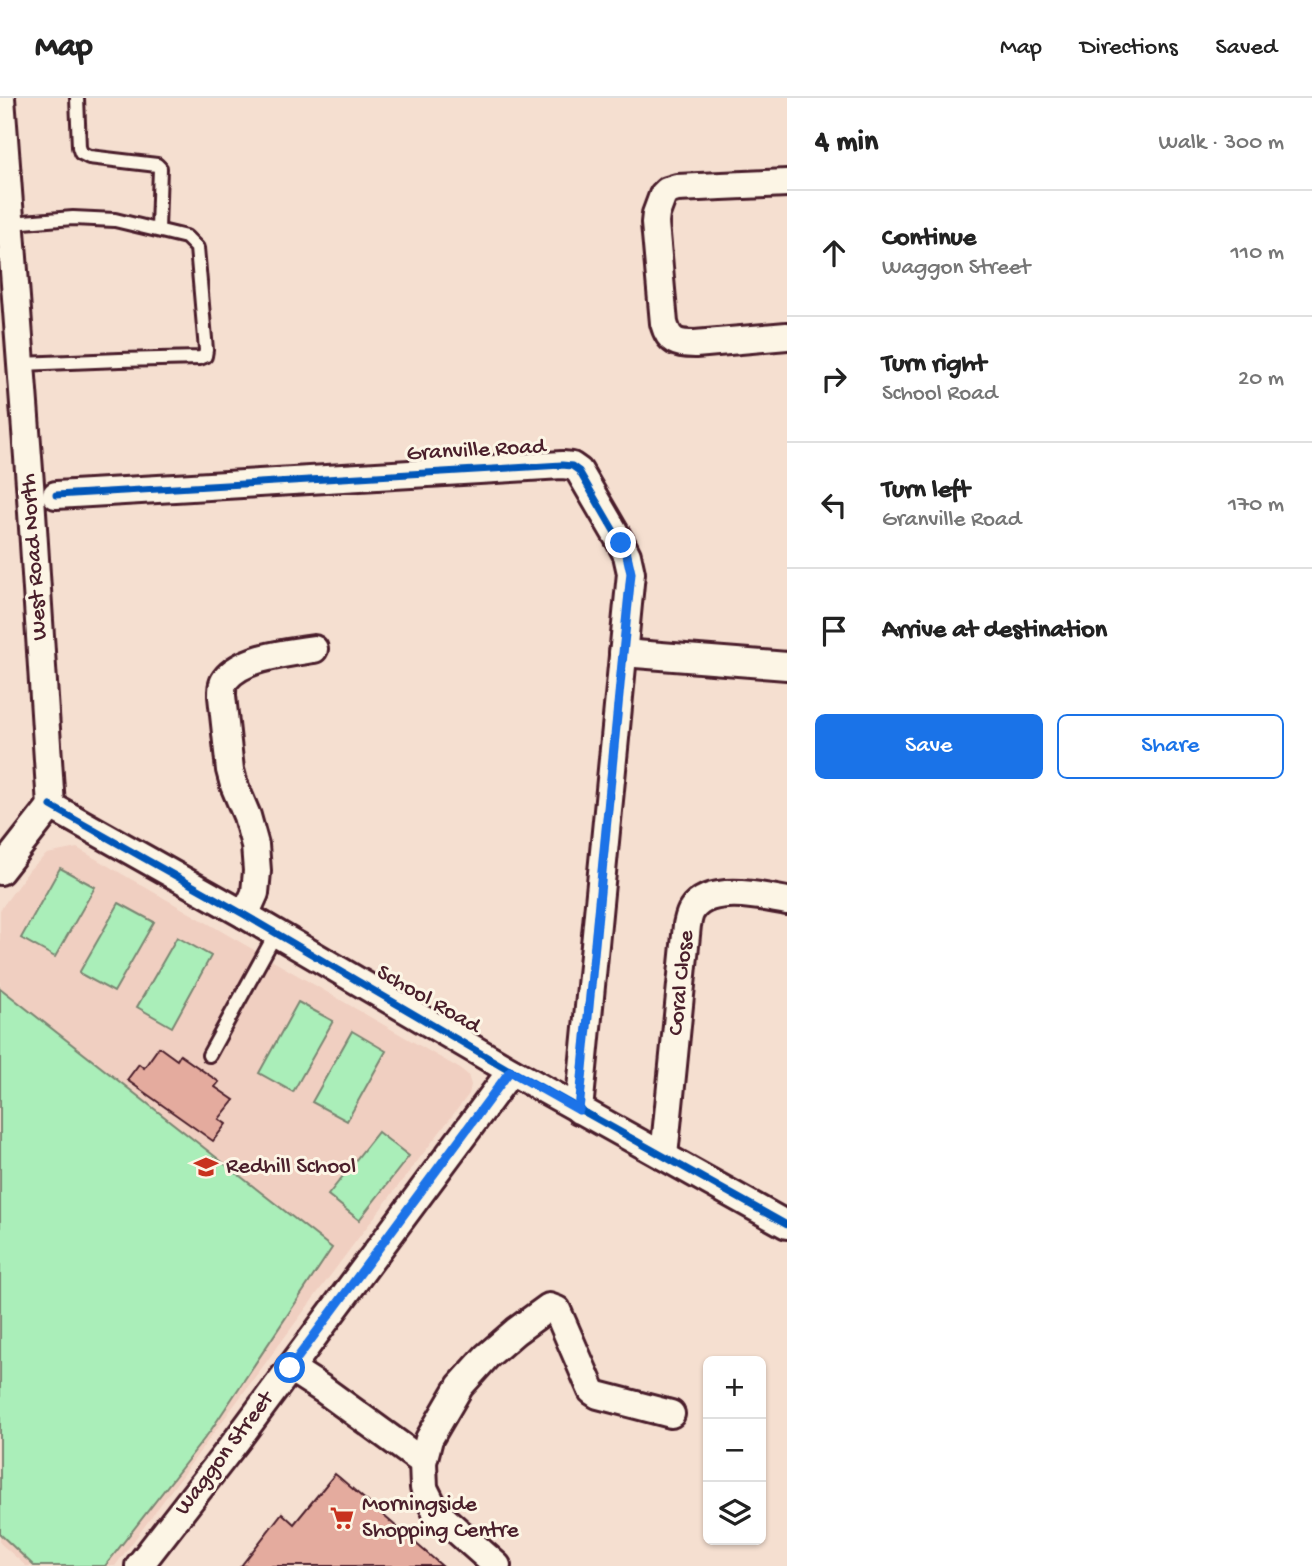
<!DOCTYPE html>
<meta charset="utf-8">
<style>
:root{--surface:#fff;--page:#f6f6f6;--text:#222;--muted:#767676;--line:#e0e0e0;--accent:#1a73e8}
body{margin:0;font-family:"Gochi Hand",sans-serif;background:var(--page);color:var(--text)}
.controls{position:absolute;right:21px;bottom:21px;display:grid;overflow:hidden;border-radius:10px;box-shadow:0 2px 5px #0004}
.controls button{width:63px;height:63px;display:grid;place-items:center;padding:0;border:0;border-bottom:2px solid var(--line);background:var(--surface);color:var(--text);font:35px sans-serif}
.stop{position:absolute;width:21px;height:21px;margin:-16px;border:5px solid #1a73e8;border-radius:50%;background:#fff}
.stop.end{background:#1a73e8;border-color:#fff;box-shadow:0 2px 7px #0008}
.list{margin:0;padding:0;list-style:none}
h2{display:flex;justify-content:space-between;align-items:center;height:91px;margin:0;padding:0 28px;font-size:30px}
h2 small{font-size:23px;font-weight:400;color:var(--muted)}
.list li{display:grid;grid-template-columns:46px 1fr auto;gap:21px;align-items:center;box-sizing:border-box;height:126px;padding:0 28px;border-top:2px solid var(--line)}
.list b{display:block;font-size:26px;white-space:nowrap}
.list p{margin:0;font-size:23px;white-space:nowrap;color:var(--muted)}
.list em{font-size:23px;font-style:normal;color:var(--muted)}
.actions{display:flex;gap:14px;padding:21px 28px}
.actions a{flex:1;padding:16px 0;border:2px solid var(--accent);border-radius:10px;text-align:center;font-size:24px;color:var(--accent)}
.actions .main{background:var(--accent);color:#fff}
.icon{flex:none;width:38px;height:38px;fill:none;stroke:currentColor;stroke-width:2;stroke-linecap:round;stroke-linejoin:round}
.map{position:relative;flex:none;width:787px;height:1468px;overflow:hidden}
header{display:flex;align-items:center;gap:42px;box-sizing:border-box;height:98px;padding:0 35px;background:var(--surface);border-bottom:2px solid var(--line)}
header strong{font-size:33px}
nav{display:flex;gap:38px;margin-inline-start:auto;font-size:24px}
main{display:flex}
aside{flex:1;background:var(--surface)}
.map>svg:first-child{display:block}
</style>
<header>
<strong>Map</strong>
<nav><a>Map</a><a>Directions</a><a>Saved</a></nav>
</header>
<main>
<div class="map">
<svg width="787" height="1468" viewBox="0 0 787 1468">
<rect width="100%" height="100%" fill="#f5dfd0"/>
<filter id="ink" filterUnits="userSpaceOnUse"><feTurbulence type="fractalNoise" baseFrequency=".0143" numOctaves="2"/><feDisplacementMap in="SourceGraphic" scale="14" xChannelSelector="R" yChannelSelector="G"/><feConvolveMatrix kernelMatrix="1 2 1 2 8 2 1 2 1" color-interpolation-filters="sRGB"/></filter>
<g filter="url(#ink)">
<!-- built -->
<polygon fill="#f0cfc1" points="77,750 462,972 468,977 471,987 469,996 356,1143 115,1468 26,1468 0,1445 0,812 30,771 47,756"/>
<!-- green -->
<g fill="#aaeeb9" stroke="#7a8672" stroke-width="2">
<polygon points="60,770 95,789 55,859 21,840"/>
<polygon points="119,805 154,824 114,894 79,875"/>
<polygon points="177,839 211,858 172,929 137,909"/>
<polygon points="0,890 332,1150 211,1332 105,1468 34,1468 0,1436"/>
<polygon points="298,904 333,923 293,994 259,975"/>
<polygon points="352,933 386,953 347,1023 312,1004"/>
<polygon points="378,1034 409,1058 359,1122 328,1097"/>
</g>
<!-- building -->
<g fill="#e4ab9e" stroke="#4a1f2b" stroke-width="2">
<polygon points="159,949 177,962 180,957 219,984 215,989 234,1002 219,1021 226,1026 213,1043 127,982 139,966 144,970"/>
<polygon points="335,1376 340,1380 442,1468 241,1468 282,1415 294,1426"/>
</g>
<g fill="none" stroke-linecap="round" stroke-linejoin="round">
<!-- lane casing -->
<g stroke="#4a1f2b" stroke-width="18">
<g id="lane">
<polyline points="77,0 79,49 81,55 89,59 157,67 160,70 158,131"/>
<polyline points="11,125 73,120 115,122 186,139 197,150 206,252 205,258 200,260 120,262 21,266"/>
<polyline points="209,957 276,835"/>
</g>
</g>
<!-- street casing -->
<g stroke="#4a1f2b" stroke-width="32">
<g id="street">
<polyline points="1,0 31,399 51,708"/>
<path d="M 787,85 L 677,90 L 667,93 L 663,97 L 656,116 L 655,125 L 664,225 C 669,244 677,246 695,246 L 787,238"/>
<polyline points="56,397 562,367 572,368 579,373 621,445 627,457 631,475 579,1012"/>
<polyline points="623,555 787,568"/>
<polyline points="51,708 245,817 511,973 787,1127"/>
<polyline points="0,773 51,708"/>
<path d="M 245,817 L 255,795 L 257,773 L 255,747 L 247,718 L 234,687 L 230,672 L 222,598 C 222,592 222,586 225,582 C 242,559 288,555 314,551"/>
<path d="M 664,1058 L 687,827 C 688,823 689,816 692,812 C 709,786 762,798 787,803"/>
<polyline points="290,1270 324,1292 423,1364"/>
<polyline points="139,1468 237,1342 511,973"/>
<polyline points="497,1468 436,1414 424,1390 423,1364 429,1341 460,1288 487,1258 516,1233 549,1209 557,1212 592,1293 598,1297 671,1316"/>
</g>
</g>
<!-- lane -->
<use href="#lane" stroke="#fcf5e5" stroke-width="12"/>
<!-- street -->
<use href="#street" stroke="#fcf5e5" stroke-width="26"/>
<!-- cycleway casing -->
<g stroke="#fcf5e5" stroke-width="11">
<g id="cycleway">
<polyline points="56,397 562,367 572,368 579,373 621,445 627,457 631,475 579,1012"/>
<polyline points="51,708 245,817 511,973 787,1127"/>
</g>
</g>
<!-- cycleway -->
<use href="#cycleway" stroke="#0057b8" stroke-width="7"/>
</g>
</g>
<g fill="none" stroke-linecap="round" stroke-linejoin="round" filter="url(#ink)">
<!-- route -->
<polyline stroke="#1a73e8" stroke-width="9" points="290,1270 510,973 579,1012 623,555 631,475 627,457 621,445"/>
</g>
<!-- icons -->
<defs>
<g id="school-bare" transform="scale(1.89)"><path d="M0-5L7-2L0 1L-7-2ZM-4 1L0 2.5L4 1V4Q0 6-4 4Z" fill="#c8321e" stroke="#fcf5e5" stroke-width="2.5" paint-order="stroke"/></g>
<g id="supermarket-bare" transform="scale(1.89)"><path d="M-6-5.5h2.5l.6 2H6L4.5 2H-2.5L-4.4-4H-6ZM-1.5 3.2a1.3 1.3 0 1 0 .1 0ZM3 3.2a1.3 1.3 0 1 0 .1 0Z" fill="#c8321e" stroke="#fcf5e5" stroke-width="2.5" paint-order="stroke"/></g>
</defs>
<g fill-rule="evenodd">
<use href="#school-bare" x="206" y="1069"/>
<use href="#supermarket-bare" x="342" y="1420"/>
</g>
<g text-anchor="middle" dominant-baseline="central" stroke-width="6" stroke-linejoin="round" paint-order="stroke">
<!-- street labels -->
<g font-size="23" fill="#4a1f2b" stroke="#fcf5e5">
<text transform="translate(476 353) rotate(-3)">Granville Road</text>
<text transform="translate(35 459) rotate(-94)">West Road North</text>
<text transform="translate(682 885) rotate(-84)">Coral Close</text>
<text transform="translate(428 902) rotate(30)">School Road</text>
<text transform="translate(225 1356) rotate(-53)">Waggon Street</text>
</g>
<!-- poi labels -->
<g font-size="23" fill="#4a1f2b" stroke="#fcf5e5" text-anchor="start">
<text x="226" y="1069">Redhill School</text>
<text x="362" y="1407">Morningside<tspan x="362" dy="26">Shopping Centre</tspan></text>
</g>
</g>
</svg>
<div class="controls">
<button>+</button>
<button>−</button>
<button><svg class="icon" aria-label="layers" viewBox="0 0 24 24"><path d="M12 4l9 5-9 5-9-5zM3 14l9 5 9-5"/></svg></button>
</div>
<div class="stop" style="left:290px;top:1270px"></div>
<div class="stop end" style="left:621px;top:445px"></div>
</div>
<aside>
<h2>4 min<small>Walk · 300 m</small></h2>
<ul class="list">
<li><svg class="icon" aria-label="ahead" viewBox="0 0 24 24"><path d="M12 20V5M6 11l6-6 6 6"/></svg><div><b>Continue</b><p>Waggon Street</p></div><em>110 m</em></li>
<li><svg class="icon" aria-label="right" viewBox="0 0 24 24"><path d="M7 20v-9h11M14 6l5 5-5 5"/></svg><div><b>Turn right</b><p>School Road</p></div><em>20 m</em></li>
<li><svg class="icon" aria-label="left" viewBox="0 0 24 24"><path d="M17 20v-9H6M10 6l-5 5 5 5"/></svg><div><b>Turn left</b><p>Granville Road</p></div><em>170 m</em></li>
<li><svg class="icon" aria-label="arrive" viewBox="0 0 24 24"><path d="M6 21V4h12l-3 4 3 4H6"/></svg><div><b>Arrive at destination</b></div></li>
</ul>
<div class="actions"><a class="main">Save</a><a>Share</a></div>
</aside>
</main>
